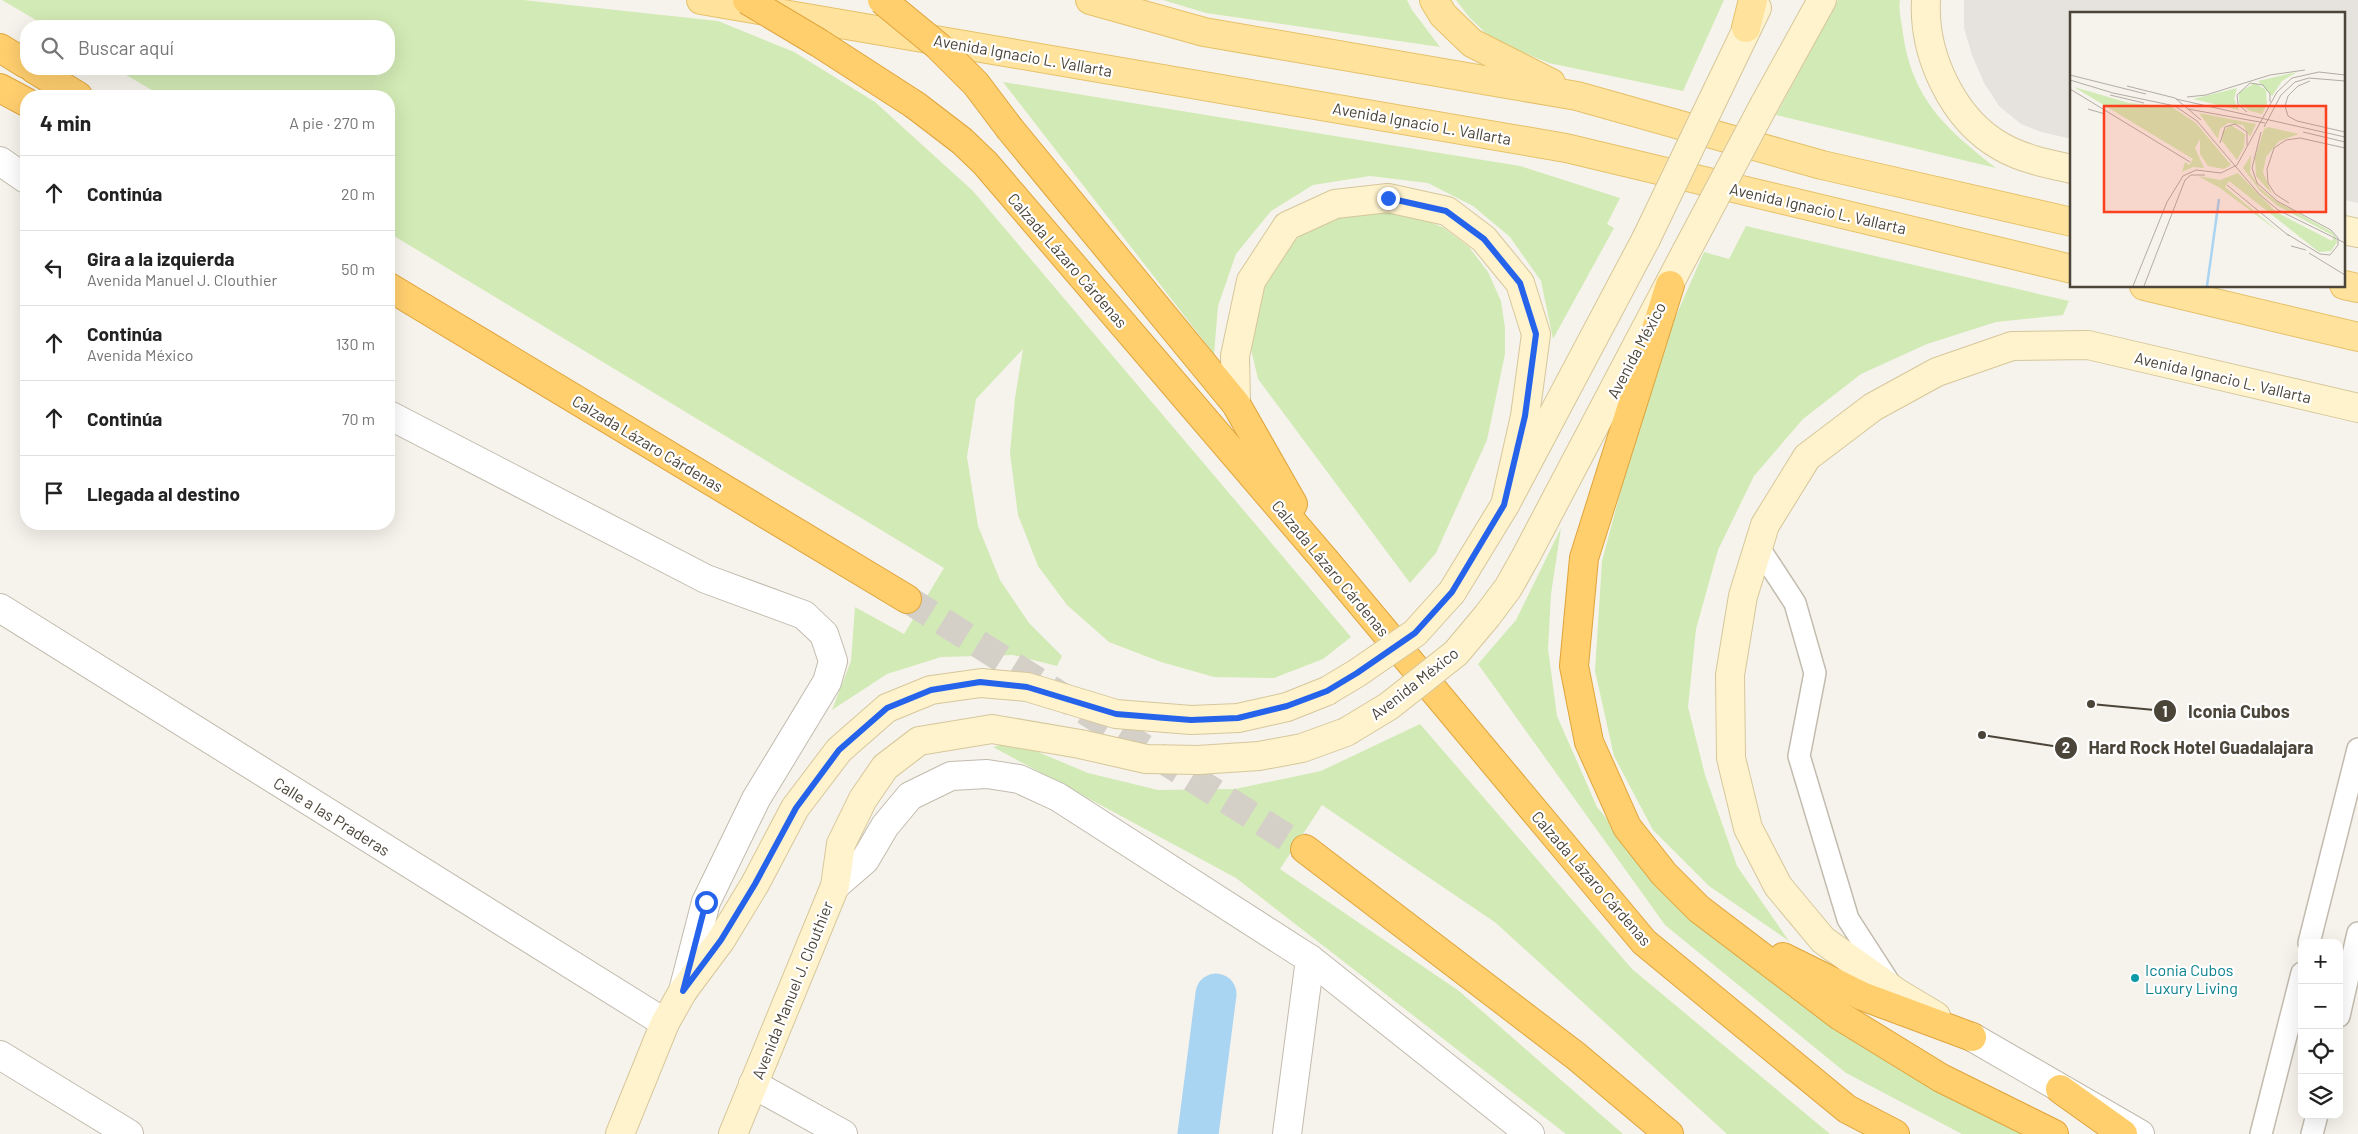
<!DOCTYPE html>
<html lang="es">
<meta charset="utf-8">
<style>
:root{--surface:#fff;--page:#f2f2f2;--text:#222;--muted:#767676;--line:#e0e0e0}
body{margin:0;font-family:Barlow,sans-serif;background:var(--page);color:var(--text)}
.controls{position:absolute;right:15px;bottom:15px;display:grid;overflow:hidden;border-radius:10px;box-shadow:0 5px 20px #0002}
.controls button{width:45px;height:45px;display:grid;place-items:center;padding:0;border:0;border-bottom:1px solid var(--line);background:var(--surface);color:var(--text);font:25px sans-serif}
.stop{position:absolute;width:15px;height:15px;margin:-11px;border:4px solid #2563eb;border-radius:50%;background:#fff}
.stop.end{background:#2563eb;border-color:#fff;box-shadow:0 1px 5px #0008}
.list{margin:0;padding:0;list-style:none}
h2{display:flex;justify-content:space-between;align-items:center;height:65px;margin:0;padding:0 20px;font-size:21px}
h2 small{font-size:16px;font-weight:400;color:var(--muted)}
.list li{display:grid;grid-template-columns:32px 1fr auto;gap:15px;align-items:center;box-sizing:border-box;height:75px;padding:0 20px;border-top:1px solid var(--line)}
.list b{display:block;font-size:19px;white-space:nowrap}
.list p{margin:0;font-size:16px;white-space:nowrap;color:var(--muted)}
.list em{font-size:16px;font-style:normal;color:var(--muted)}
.icon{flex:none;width:28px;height:28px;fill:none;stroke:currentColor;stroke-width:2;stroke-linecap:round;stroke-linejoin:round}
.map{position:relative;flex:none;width:2358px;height:1134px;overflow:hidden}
.search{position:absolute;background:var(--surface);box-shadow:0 5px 20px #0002;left:20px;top:20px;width:375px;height:55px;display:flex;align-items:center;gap:12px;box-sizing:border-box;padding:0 18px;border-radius:20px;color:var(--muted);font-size:19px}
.panel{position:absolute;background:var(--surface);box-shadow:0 5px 20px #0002;left:20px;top:90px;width:375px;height:440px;border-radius:20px}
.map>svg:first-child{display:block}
</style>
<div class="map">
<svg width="2358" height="1134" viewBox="0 0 2358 1134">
<rect width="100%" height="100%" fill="#f6f3ec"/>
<!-- industrial -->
<polygon fill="#e6e2dd" points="1964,0 2358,0 2358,203 2344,200 2344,14 2072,14 2072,139 2041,132 2021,124 1999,106 1984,83 1972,55 1964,28"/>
<!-- green -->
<g fill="#d2eab5">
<polygon points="2,0 523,0 718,21 794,52 875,102 973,191 1351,637 1323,659 1274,678 1214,677 1161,662 1109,642 1067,605 1038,566 1018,515 1010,453 1015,398 1023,349 976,399 967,457 978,526 1000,580 1029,623 1062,656 1057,666 1013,655 941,657 887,674 832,710 851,661 855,607 904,634 944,568 389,233 389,96 162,96 116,69 389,69 389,26 46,26"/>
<polygon points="1163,0 1407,0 1412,10 1440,47 1206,13"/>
<polygon points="1456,0 1724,0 1683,91 1549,63 1493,40 1469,17"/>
<path d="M 1838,0 L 1900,0 C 1898,11 1902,23 1903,34 C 1912,99 1947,130 1996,168 L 1776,115 Z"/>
<polygon points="1003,82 1520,166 1620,198 1607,224 1614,228 1553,339 1541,281 1510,237 1473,206 1428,183 1370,176 1313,185 1271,211 1236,254 1218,306 1214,354"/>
<polygon points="1384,209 1415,215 1444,228 1469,247 1488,272 1501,301 1505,328 1505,354 1487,440 1436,553 1410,583 1258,379 1250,345 1265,276 1287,246 1317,224 1352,211"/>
<polygon points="1746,226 2069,301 2063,315 1996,322 1927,344 1861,374 1803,419 1754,476 1718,550 1696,629 1688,707 1705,775 1737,866 1789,941 1709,886 1653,830 1614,756 1595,671 1602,561 1654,366 1704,252 1729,259"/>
<polygon points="1561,528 1551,594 1548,649 1557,716 1597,807 1655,877 2026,1134 1962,1134 1846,1073 1665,925 1478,664 1516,620"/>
<polygon points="1420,724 1632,969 1830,1134 1727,1134 1496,923 1322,805 1280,869 1459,991 1623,1134 1566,1134 1236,878 993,747 1014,742 1088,773 1158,790 1235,789 1321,771"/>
</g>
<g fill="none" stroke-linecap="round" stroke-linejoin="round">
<!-- canal -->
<polyline stroke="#a9d4f2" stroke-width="41" points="1198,1134 1216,994"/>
<!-- motorway-tunnel -->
<polyline stroke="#d4d0c8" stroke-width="28" stroke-dasharray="28 14" stroke-linecap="butt" points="907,599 1305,849"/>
<!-- service casing -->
<g stroke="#c2bbae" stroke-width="24">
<g id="service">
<polyline points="1759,548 1795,603 1815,673 1799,756 1848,919 1890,984"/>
<polyline points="2309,943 2358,749"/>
<polyline points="2339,1016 2358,933"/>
<polyline points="2261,1134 2302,973"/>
<polyline points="2312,1134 2317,1115"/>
</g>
</g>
<!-- minor casing -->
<g stroke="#c2bbae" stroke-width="30">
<g id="minor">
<polyline points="0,161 26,179"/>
<polyline points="389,415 706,579 804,615 824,634 833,661 827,682 756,799 706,902 683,991"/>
<polyline points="0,608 665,1023"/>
<polyline points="835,886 865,860 885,826 910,796 951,776 987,774 1019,779 1058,797 1310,959 1530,1134"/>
<polyline points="0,1055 129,1134"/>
<polyline points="753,1084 843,1134"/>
<polyline points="1287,1134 1310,959"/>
</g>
</g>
<!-- tertiary casing -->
<g stroke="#c2bbae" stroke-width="30">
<polyline id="tertiary" points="1972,1037 2140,1134"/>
</g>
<!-- secondary casing -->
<g stroke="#d6c79b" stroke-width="30">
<g id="secondary">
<path d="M 1926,0 C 1923,55 1953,120 2002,147 C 2023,159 2049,164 2072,169"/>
<polyline points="1718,89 1757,8"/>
<polyline points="1764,105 1822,0"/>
<polyline points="2344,230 2358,233"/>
<polyline points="1236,404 1235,356 1251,281 1287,226 1335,204 1388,198 1447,211 1484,239 1520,283 1536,334 1525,416 1505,505"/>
<polyline points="1452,592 1505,505 1646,239"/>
<polyline points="1487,616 1508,588 1526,556 1686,252"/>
<polyline points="1936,1016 1896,992 1823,940 1778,886 1748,828 1731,758 1730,675 1743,596 1765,525 1807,457 1873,407 1937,372 2012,346 2088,345 2358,408"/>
<polyline points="620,1134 665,1023 683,991 721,940 755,884 795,808 839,750 887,708 931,690 981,683 1027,687 1116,714 1191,720 1238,718 1287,707 1327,691"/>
<polyline points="733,1134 835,886 841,844 863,799 885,767 919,741 992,729 1080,744 1146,759 1198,760 1259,756 1302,748 1346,732"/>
</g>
</g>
<!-- primary casing -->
<g stroke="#e6c16a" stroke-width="30">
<g id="primary">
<polyline points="701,0 1566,148 2072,269"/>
<polyline points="1090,0 1204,32 1577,96 1822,165 2072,222"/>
<polyline points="1434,0 1443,15 1472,43 1551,83"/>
<polyline points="1746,28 1753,0"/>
<polyline points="2344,285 2358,288"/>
<polyline points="2144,286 2358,337"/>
</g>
</g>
<!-- motorway casing -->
<g stroke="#e0a43c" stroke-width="30">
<g id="motorway">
<polyline points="0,48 26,64"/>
<polyline points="34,69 78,96"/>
<polyline points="0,88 26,102"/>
<polyline points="915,105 962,141 985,163 1324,559 1644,942 1847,1109 1895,1134"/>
<polyline points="1010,129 1236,404 1293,504"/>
<polyline points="1670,285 1584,558 1574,666 1589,742 1627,827 1664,874 1699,909 1840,1016 1941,1078 2054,1134"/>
<polyline points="389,287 907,599"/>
<polyline points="1305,849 1576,1056 1669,1134"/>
<polyline points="1783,957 1862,996 1972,1037"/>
<polyline points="2060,1089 2123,1134"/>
</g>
</g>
<!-- service -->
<use href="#service" stroke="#fff" stroke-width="21"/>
<!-- minor -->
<use href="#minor" stroke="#fff" stroke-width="28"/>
<!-- tertiary -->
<use href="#tertiary" stroke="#fff" stroke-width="28"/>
<!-- secondary -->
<use href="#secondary" stroke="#fff3cd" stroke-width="28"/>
<!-- primary -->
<use href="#primary" stroke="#ffe39c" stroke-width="28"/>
<!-- motorway -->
<use href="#motorway" stroke="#ffcf6e" stroke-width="28"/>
<!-- secondary-bridge casing -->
<g stroke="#d6c79b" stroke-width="30" stroke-linecap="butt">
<g id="secondary-bridge">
<polyline points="1646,239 1718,89"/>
<polyline points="1686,252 1764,105"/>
<polyline points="1327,691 1357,673 1415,633 1452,592"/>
<polyline points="1346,732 1389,706 1456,653 1487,616"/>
</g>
</g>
<!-- motorway-bridge casing -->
<g stroke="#e0a43c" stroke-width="30" stroke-linecap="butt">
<g id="motorway-bridge">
<polyline points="747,0 819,43 915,105"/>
<polyline points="882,0 938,46 976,84 1010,129"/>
</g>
</g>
<!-- secondary-bridge -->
<use href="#secondary-bridge" stroke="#fff3cd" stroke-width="28"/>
<!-- motorway-bridge -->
<use href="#motorway-bridge" stroke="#ffcf6e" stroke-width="28"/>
</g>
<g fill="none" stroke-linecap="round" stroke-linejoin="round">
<!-- route -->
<polyline stroke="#2563eb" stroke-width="6" points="706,902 683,991 721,940 755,884 796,808 839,750 887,708 931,690 980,682 1027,687 1116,714 1191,720 1238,718 1287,706 1327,691 1357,673 1415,633 1452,592 1504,505 1525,416 1536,334 1520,283 1484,239 1446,211 1388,198"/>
</g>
<!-- markers -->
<circle fill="#0f9aa8" stroke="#fff" stroke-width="2" cx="2135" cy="978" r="5"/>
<g text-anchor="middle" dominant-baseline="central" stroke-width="4.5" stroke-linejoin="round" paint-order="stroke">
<!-- street labels -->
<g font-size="16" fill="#4b4439" stroke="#fff">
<text transform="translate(1023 55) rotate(10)">Avenida Ignacio L. Vallarta</text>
<text transform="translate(1422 123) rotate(10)">Avenida Ignacio L. Vallarta</text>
<text transform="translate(1818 208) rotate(13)">Avenida Ignacio L. Vallarta</text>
<text transform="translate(1068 260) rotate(49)">Calzada Lázaro Cárdenas</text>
<text transform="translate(1636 350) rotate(-62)">Avenida México</text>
<text transform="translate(2223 377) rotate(13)">Avenida Ignacio L. Vallarta</text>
<text transform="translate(648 443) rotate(31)">Calzada Lázaro Cárdenas</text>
<text transform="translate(1331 568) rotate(50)">Calzada Lázaro Cárdenas</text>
<text transform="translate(1414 683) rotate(-38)">Avenida México</text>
<text transform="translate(332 816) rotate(32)">Calle a las Praderas</text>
<text transform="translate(1592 878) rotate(49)">Calzada Lázaro Cárdenas</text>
<text transform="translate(792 990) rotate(-68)">Avenida Manuel J. Clouthier</text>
</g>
<!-- culture labels -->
<g font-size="16" fill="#0d838f" stroke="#fff" text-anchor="start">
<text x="2145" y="969">Iconia Cubos<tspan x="2145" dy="18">Luxury Living</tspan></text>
</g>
</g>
<!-- overview -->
<g transform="translate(2070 12)">
<rect width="275" height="275" fill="#f6f3ec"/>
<path d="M 227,60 L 212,69 L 202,84 L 188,69 ZM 185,71 L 196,78 L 197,92 L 192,102 L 180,99 L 169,91 L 169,80 ZM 4,75 L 59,91 L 102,95 L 126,111 L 161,153 L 154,157 L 138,154 L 130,142 L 130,127 L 125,136 L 134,156 L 123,155 L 112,160 L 115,150 L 119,153 L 123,147 ZM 167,76 L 164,87 L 169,98 L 123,87 ZM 129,101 L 186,112 L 180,125 L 173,113 L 158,111 L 150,117 L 148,127 ZM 161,113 L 175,122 L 174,135 L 167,148 L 152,129 L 153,119 ZM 198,115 L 229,122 L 209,129 L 196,145 L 193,160 L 202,182 L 186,164 L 185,146 L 194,117 ZM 181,143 L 180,161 L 190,176 L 206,189 L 262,220 L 265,223 L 267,230 L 261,239 L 249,240 L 159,169 L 155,175 L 213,223 L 150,176 L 128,164 L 150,168 L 168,161 L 206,200 L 262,229 L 264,224 L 208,194 L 191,180 L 173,156 Z" fill="#d2eab5"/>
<path fill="none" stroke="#a9d4f2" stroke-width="2.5" d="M 137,274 L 149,187"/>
<path fill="none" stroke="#b2ada4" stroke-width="1" d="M 0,63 L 76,82M 0,68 L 43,81 L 105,94 L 127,109 L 189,182 L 208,198 L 275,231M 240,69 L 228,74 L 218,84 L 215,94 L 218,104 L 227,109 L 275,120M 57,74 L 105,86 L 131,108M 0,77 L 120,150M 40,83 L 74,91M 117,85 L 136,83 L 200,63 L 235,58M 106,87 L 275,125M 18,97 L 35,102M 118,97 L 195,111M 177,100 L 168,92 L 167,83 L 180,71 L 193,73 L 200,82 L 200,90M 194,115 L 211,83 L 225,70 L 239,66 L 275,69M 191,120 L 182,156 L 187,171 L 207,189 L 261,218 L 268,226 L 268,233 L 260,243 L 250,242 L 217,222M 233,120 L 275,130M 150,131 L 155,115 L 165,112 L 177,120 L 177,133M 157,173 L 219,224M 219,191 L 205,182 L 198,171 L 197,157 L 204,136 L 216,128 L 230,126 L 275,136M 221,234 L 236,238M 239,241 L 275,263M 63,274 L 97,190 L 113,164 L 126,158 L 151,161 L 167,153 L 207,80 L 222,66 L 249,60 L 275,63M 74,274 L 115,168 L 121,163 L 135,163"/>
<path fill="#fc3f1d" fill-opacity="0.15" stroke="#fc3f1d" stroke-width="2.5" d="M 34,94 L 256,94 L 256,200 L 34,200 Z"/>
<rect width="275" height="275" fill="none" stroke="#4b4439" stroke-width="2.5"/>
</g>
<!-- callouts -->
<path fill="none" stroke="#4b4439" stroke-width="2" d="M2091 704L2165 711M1982 735L2066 748"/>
<g fill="#4b4439" stroke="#fff" stroke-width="2">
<circle cx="2091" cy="704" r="5"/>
<circle cx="1982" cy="735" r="5"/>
<circle cx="2165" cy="711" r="12"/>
<circle cx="2066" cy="748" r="12"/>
</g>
<g font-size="15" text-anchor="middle" font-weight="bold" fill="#fff">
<text x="2165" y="717">1</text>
<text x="2066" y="753">2</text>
</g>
<g font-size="18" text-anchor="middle" font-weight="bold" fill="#4b4439" stroke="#fff" stroke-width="4.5" stroke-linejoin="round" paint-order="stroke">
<text x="2239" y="718">Iconia Cubos</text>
<text x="2201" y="754">Hard Rock Hotel Guadalajara</text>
</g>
</svg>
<div class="controls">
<button>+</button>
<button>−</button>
<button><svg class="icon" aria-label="locate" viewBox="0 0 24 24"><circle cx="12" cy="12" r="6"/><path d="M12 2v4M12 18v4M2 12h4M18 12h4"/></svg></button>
<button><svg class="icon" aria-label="layers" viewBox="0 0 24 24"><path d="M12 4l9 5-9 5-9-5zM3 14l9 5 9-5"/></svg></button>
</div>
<div class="stop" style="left:706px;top:902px"></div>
<div class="stop end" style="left:1388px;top:198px"></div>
<div class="search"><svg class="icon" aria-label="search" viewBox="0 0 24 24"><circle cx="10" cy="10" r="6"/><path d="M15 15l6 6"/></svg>Buscar aquí</div>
<section class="panel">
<h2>4 min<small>A pie · 270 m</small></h2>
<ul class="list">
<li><svg class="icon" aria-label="ahead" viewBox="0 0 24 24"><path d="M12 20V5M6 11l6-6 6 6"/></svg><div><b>Continúa</b></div><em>20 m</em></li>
<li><svg class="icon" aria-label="left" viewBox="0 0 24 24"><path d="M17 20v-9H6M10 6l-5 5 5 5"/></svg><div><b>Gira a la izquierda</b><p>Avenida Manuel J. Clouthier</p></div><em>50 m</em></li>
<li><svg class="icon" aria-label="ahead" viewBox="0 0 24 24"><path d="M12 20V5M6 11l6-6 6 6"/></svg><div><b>Continúa</b><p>Avenida México</p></div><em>130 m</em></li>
<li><svg class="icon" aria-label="ahead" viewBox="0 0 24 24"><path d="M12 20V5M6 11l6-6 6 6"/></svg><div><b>Continúa</b></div><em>70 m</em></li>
<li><svg class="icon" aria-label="arrive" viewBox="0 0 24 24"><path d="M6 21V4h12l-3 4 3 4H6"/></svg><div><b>Llegada al destino</b></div></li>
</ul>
</section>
</div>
